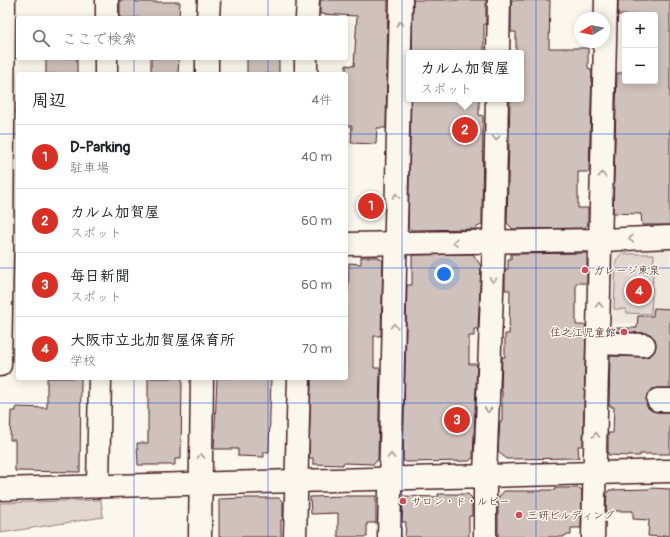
<!DOCTYPE html>
<html lang="ja">
<meta charset="utf-8">
<style>
:root{--surface:#fff;--page:#f6f6f6;--text:#202124;--muted:#757577;--line:#e0e0e0;--accent:#d93025}
body{margin:0;font-family:Pangolin,"Klee One",sans-serif;background:var(--page);color:var(--text)}
.controls{position:absolute;right:12px;top:12px;display:grid;overflow:hidden;border-radius:4px;box-shadow:0 2px 10px #0003}
.controls button{width:36px;height:36px;display:grid;place-items:center;padding:0;border:0;border-bottom:1px solid var(--line);background:var(--surface);color:var(--text);font:20px sans-serif}
.compass{position:absolute;left:574px;top:12px;width:36px;height:36px;border-radius:50%;background:var(--surface);box-shadow:0 2px 10px #0003;rotate:260deg}
.you{position:absolute;left:444px;top:274px;width:14px;height:14px;margin:-10px;border:3px solid #fff;border-radius:50%;background:#1a73e8;box-shadow:0 0 0 6px #1a73e833}
.badge{display:grid;place-items:center;width:26px;height:26px;border-radius:50%;background:var(--accent);color:#fff;font-size:13px;font-weight:700}
.pin{position:absolute;translate:-50% -50%;border:2px solid #fff;box-shadow:0 1px 4px #0006}
.popup{position:absolute;left:406px;top:50px;width:118px;height:52px;box-sizing:border-box;display:grid;place-content:center;border-radius:4px;background:var(--surface);filter:drop-shadow(0 1px 3px #0005);font-size:13px;white-space:nowrap;color:var(--muted)}
.popup b{font-size:15px;color:var(--text)}
.popup::after{content:'';position:absolute;left:50%;top:100%;margin-left:-8px;border:8px solid transparent;border-top-color:var(--surface)}
.list{margin:0;padding:0;list-style:none}
h2{display:flex;justify-content:space-between;align-items:center;height:52px;margin:0;padding:0 16px;font-size:17px}
h2 small{font-size:13px;font-weight:400;color:var(--muted)}
.list li{display:grid;grid-template-columns:26px 1fr auto;gap:12px;align-items:center;box-sizing:border-box;height:64px;padding:0 16px;border-top:1px solid var(--line)}
.list b{display:block;font-size:15px;white-space:nowrap}
.list p{margin:0;font-size:13px;white-space:nowrap;color:var(--muted)}
.list em{font-size:13px;font-style:normal;color:var(--muted)}
.icon{flex:none;width:22px;height:22px;fill:none;stroke:currentColor;stroke-width:2;stroke-linecap:round;stroke-linejoin:round}
.map{position:relative;flex:none;width:670px;height:537px;overflow:hidden}
.search{position:absolute;background:var(--surface);box-shadow:0 2px 10px #0003;left:16px;top:16px;width:332px;height:44px;display:flex;align-items:center;gap:10px;box-sizing:border-box;padding:0 14px;border-radius:4px;color:var(--muted);font-size:15px}
.panel{position:absolute;background:var(--surface);box-shadow:0 2px 10px #0003;left:16px;top:72px;width:332px;height:308px;border-radius:4px}
.map>svg:first-child{display:block}
</style>
<div class="map">
<svg width="670" height="537" viewBox="0 0 670 537">
<rect width="100%" height="100%" fill="#fbf7ec"/>
<filter id="ink" filterUnits="userSpaceOnUse"><feTurbulence type="fractalNoise" baseFrequency=".025" numOctaves="2"/><feDisplacementMap in="SourceGraphic" scale="8" xChannelSelector="R" yChannelSelector="G"/><feConvolveMatrix kernelMatrix="1 2 1 2 8 2 1 2 1" color-interpolation-filters="sRGB"/></filter>
<g filter="url(#ink)">
<!-- built -->
<polygon fill="#eee7de" points="670,249 670,324 607,323 609,259 616,250"/>
<!-- green -->
<g fill="#e2d7d0" stroke="#967b7e">
<polygon points="621,254 654,254 651,314 627,313 626,309 614,309 616,261"/>
<polygon points="101,500 103,517 0,533 0,503"/>
</g>
<!-- building -->
<g fill="#cfc2bc" stroke="#4a1f2b">
<polygon points="120,0 136,0 136,2 180,2 179,18 120,18"/>
<polygon points="320,0 388,0 386,128 377,128 376,144 351,143 352,126 346,126 346,65 354,66 357,16 320,14"/>
<polygon points="413,0 486,0 486,24 484,24 484,53 412,53"/>
<polygon points="511,0 550,0 549,48 588,48 588,68 591,69 591,72 592,72 589,172 578,172 578,208 588,208 588,224 585,228 513,229 507,223 510,100 521,100 521,53 516,53 516,32 511,32"/>
<polygon points="618,0 670,0 670,225 642,225 641,214 613,213 617,73 625,73 625,81 655,81 655,15 618,15"/>
<rect x="46" y="58" width="31" height="16"/>
<polygon points="151,58 179,58 178,74 151,74"/>
<rect x="247" y="58" width="32" height="16"/>
<polygon points="411,99 479,99 479,115 483,116 482,224 475,229 411,230 408,228"/>
<polygon points="587,253 587,283 576,283 576,325 586,325 583,446 578,446 579,458 507,459 498,452 500,421 502,421 502,391 501,391 502,357 505,357 505,334 509,334 510,290 505,290 505,269 508,269 508,259 511,259 511,254"/>
<polygon points="473,254 481,266 478,329 474,329 474,336 469,336 469,364 477,364 473,458 469,461 406,462 403,460 407,285 412,285 412,255"/>
<polygon points="361,257 378,257 383,261 381,336 374,336 374,368 380,368 378,459 374,464 343,463 343,465 313,464 313,458 309,458 311,378 346,378 346,293 348,293 349,263 361,264"/>
<polygon points="654,308 670,309 670,388 658,388 652,389 647,394 646,400 647,407 652,411 658,412 670,412 670,454 640,454 640,456 630,456 609,455 608,454 608,433 613,433 614,407 611,407 611,405 609,405 610,356 643,357 649,356 655,351 656,345 655,339 650,334 645,333 610,331 611,328 637,328 638,316 653,316"/>
<polygon points="47,378 81,378 80,472 15,471 15,440 10,440 11,411 16,411 16,407 47,408"/>
<polygon points="148,378 182,378 181,459 175,459 175,465 138,465 137,443 148,443"/>
<polygon points="217,378 271,378 269,452 264,452 264,457 238,456 238,449 214,449"/>
<polygon points="555,488 579,488 582,490 581,528 571,528 571,535 565,535 564,537 498,537 498,498 504,491 542,491 542,490 555,490"/>
<polygon points="650,488 670,489 670,536 663,535 663,537 648,536 649,520 633,519 633,511 606,511 607,493 609,490 650,489"/>
<polygon points="438,494 468,494 472,498 472,516 469,516 469,537 405,537 406,522 402,522 403,496 438,497"/>
<polygon points="345,496 376,496 376,523 367,523 367,537 338,537 338,513 311,514 310,497"/>
<polygon points="248,498 279,498 283,502 283,520 281,520 281,537 219,537 219,499"/>
</g>
<g fill="none" stroke-linecap="round" stroke-linejoin="round">
<!-- minor casing -->
<g stroke="#4a1f2b" stroke-width="25">
<g id="minor">
<polyline points="107,18 107,0"/>
<polyline points="208,18 209,0"/>
<polyline points="307,18 308,0"/>
<polyline points="498,53 499,0"/>
<polyline points="106,74 106,58"/>
<polyline points="207,74 207,58"/>
<polyline points="306,74 306,58"/>
<polyline points="346,244 601,240 670,237"/>
<polyline points="598,343 644,345"/>
<polyline points="0,365 2,252 4,0"/>
<polyline points="658,400 670,400"/>
<polyline points="98,486 100,378"/>
<polyline points="0,489 670,471"/>
<polyline points="200,537 202,378"/>
<polyline points="295,537 299,378"/>
<polyline points="389,537 401,0"/>
<polyline points="485,537 485,476 494,241 497,99"/>
<polyline points="593,537 606,0"/>
</g>
</g>
<!-- minor -->
<use href="#minor" stroke="#fbf7ec" stroke-width="22"/>
</g>
<!-- one-way arrows -->
<defs><path id="oneway-chevron" d="M-2-3.5L2.5 0L-2 3.5" fill="none" stroke-width="1.6" stroke-linecap="round" stroke-linejoin="round"/></defs>
<g stroke="#ab9695">
<use href="#oneway-chevron" transform="translate(400 24) rotate(-89)"/>
<use href="#oneway-chevron" transform="translate(496 138) rotate(91)"/>
<use href="#oneway-chevron" transform="translate(602 175) rotate(-89)"/>
<use href="#oneway-chevron" transform="translate(396 196) rotate(-89)"/>
<use href="#oneway-chevron" transform="translate(631 239) rotate(178)"/>
<use href="#oneway-chevron" transform="translate(455 242) rotate(179)"/>
<use href="#oneway-chevron" transform="translate(493 280) rotate(92)"/>
<use href="#oneway-chevron" transform="translate(599 305) rotate(-89)"/>
<use href="#oneway-chevron" transform="translate(394 326) rotate(-89)"/>
<use href="#oneway-chevron" transform="translate(488 410) rotate(92)"/>
<use href="#oneway-chevron" transform="translate(596 435) rotate(-88)"/>
<use href="#oneway-chevron" transform="translate(201 456) rotate(-89)"/>
<use href="#oneway-chevron" transform="translate(391 456) rotate(-89)"/>
</g>
</g>
<!-- grid -->
<path fill="none" stroke="#1d4ed8" stroke-width="1" stroke-opacity="0.55" d="M 134,0 L 134,18M 268,0 L 268,18M 402,0 L 402,537M 536,0 L 536,537M 134,58 L 134,74M 268,58 L 268,74M 0,134 L 18,134M 346,134 L 670,134M 0,268 L 18,268M 346,268 L 670,268M 134,378 L 134,537M 268,378 L 268,537M 0,403 L 670,403"/>
<!-- markers -->
<g fill="#d1495b" stroke="#fbf7ec" stroke-width="1.5">
<circle cx="585" cy="270" r="4"/>
<circle cx="624" cy="332" r="4"/>
<circle cx="403" cy="501" r="4"/>
<circle cx="519" cy="515" r="4"/>
</g>
<g text-anchor="middle" dominant-baseline="central" stroke-width="3" stroke-linejoin="round" paint-order="stroke">
<!-- poi labels -->
<g font-size="11" fill="#4a1f2b" stroke="#fbf7ec" text-anchor="start">
<text x="593" y="270">ガレージ東泉</text>
<text x="616" y="332" text-anchor="end">住之江児童館</text>
<text x="411" y="501">サロン・ド・ルビー</text>
<text x="527" y="515">三研ビルディング</text>
</g>
</g>
</svg>
<div class="controls">
<button>+</button>
<button>−</button>
</div>
<svg class="compass" viewBox="-18 -18 36 36"><path d="M0-13l5 13h-10z" fill="#e53935"/><path d="M0 13l5-13h-10z" fill="#757577"/></svg>
<div class="you"></div>
<div class="pin badge" style="left:371px;top:206px">1</div>
<div class="pin badge" style="left:465px;top:130px">2</div>
<div class="popup"><b>カルム加賀屋</b>スポット</div>
<div class="pin badge" style="left:457px;top:420px">3</div>
<div class="pin badge" style="left:639px;top:291px">4</div>
<div class="search"><svg class="icon" aria-label="search" viewBox="0 0 24 24"><circle cx="10" cy="10" r="6"/><path d="M15 15l6 6"/></svg>ここで検索</div>
<section class="panel">
<h2>周辺<small>4件</small></h2>
<ul class="list">
<li><span class="badge">1</span><div><b>D-Parking</b><p>駐車場</p></div><em>40 m</em></li>
<li><span class="badge">2</span><div><b>カルム加賀屋</b><p>スポット</p></div><em>60 m</em></li>
<li><span class="badge">3</span><div><b>毎日新聞</b><p>スポット</p></div><em>60 m</em></li>
<li><span class="badge">4</span><div><b>大阪市立北加賀屋保育所</b><p>学校</p></div><em>70 m</em></li>
</ul>
</section>
</div>
